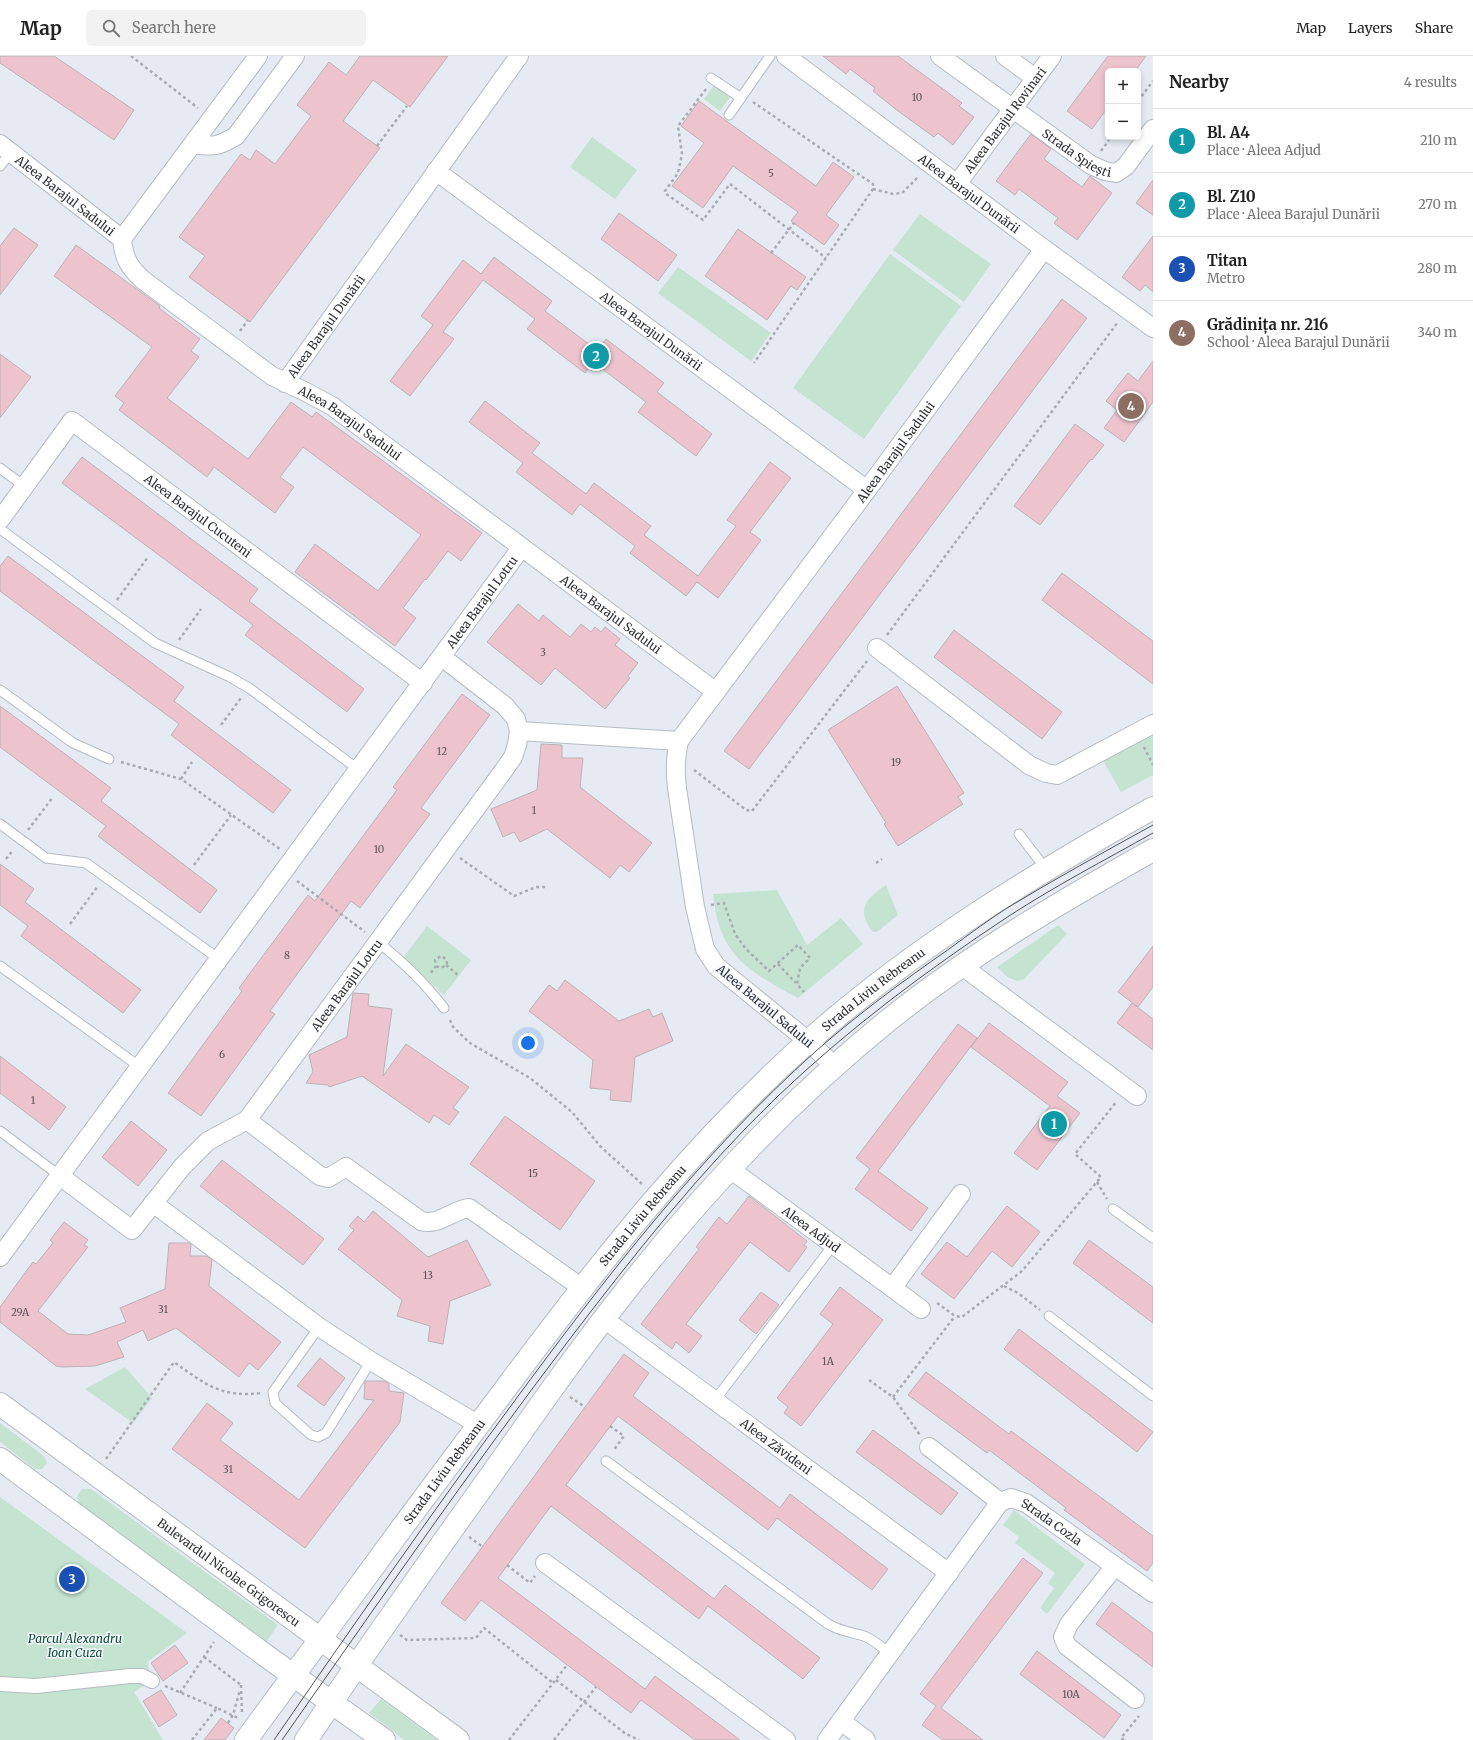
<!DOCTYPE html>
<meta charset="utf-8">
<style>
:root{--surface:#fff;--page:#f2f2f2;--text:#222;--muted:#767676;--line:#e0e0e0;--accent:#db2777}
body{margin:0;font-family:Merriweather,serif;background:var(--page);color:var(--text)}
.controls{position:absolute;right:12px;top:12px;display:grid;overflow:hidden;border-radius:6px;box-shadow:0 2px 6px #0003}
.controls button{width:36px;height:36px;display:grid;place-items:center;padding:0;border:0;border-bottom:1px solid var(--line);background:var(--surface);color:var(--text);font:20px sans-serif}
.you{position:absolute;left:528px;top:987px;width:14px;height:14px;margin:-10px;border:3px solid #fff;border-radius:50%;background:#1a73e8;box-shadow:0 0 0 6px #1a73e833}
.badge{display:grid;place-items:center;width:26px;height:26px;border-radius:50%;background:var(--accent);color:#fff;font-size:13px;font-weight:700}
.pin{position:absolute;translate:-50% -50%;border:2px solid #fff;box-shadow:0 1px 4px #0006}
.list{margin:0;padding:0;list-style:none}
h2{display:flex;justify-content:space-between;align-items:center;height:52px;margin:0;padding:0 16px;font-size:17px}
h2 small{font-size:13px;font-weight:400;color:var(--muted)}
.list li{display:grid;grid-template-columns:26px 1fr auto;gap:12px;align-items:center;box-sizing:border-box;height:64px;padding:0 16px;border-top:1px solid var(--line)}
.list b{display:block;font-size:15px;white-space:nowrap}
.list p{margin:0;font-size:13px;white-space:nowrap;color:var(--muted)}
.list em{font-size:13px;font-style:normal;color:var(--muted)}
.icon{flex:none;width:22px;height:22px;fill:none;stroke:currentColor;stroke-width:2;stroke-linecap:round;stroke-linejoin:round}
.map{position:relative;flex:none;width:1153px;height:1684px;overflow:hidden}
header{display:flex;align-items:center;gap:24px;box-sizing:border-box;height:56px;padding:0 20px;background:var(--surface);border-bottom:1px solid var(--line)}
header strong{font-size:19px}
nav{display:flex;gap:22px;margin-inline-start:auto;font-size:14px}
.search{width:280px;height:36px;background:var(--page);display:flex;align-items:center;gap:10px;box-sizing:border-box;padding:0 14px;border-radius:6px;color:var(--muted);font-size:15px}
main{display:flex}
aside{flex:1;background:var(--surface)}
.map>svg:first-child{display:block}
</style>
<header>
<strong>Map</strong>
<div class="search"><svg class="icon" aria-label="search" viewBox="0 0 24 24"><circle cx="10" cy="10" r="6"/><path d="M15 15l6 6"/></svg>Search here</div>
<nav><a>Map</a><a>Layers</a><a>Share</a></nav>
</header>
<main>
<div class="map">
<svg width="1153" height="1684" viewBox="0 0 1153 1684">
<rect width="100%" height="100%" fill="#e6ebf3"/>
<!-- green -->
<g fill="#c4e4d1">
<polygon points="716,27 732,38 720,55 704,43"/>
<polygon points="592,81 637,114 615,143 570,111"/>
<polygon points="920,158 991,208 964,246 893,194"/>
<polygon points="890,198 961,250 864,383 793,332"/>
<polygon points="678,211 771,277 751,305 658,237"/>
<polygon points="1153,674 1153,719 1121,736 1101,701"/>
<path d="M 886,829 L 898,859 L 877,876 L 873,876 C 855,854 866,842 886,829 Z"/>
<path d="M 777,834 L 807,889 L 841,862 L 863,888 L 798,942 C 748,915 719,900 713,838 Z"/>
<polygon points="1058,869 1067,878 1024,923 1017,925 1007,921 997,911"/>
<polygon points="427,870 471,904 444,939 403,902"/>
<polygon points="125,1311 152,1342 133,1367 85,1333"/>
<polygon points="0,1367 44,1400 47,1407 42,1413 35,1413 0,1386"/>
<polygon points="82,1433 91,1433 278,1569 266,1586 79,1449 77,1440"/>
<polygon points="0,1441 187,1577 147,1606 152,1625 134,1636 163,1684 0,1684"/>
<polygon points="1014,1454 1085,1508 1047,1558 1040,1552 1054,1532 1048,1527 1055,1517 1015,1487 1019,1481 1003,1469"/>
<polygon points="381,1643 437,1684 404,1684 369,1657"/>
</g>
<!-- building -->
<g fill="#edc3ce" stroke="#bcb2b5">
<polygon points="0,0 54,0 134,54 114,84 0,7"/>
<polygon points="360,0 448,0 410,51 373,24 343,65 380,92 250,266 189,221 205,200 179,181 241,98 250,104 256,94 275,108 311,60 297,49 329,6 346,19"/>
<polygon points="823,0 898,0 962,47 959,50 974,61 953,89 938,77 934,81 898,55 873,35 875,32 850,13 846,18"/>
<polygon points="1108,0 1146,0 1135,15 1108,15 1108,51 1092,73 1067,55"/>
<polygon points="699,45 816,130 833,106 854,121 826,159 839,169 824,189 791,165 798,156 733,110 703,152 672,130 704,87 681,70"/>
<polygon points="1031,78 1051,93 1044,103 1082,131 1090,120 1112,137 1077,184 1054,167 1058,162 1019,133 1015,139 996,125"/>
<polygon points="1153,124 1153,159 1136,147"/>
<polygon points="619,157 677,199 658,225 601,183"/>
<polygon points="14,172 38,189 0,239 0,190"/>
<polygon points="738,173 806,221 797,234 791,230 767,264 705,220"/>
<polygon points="1153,180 1153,236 1145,229 1140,235 1122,221"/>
<polygon points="76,189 160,250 159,252 200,283 191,295 199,301 167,342 248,403 291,346 312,361 316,356 482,477 461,505 448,495 426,524 425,523 403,552 416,562 395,590 295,516 315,488 378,535 421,479 303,391 280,421 294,431 275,457 214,411 207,421 119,354 124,347 115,340 152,291 54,220"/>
<polygon points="494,201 552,245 545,255 598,295 606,283 664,327 657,336 712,378 696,400 638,356 646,346 593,306 585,317 527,273 535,263 483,224 443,276 454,283 410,340 390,325 433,269 421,260 463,204 481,218"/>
<polygon points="1062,243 1087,262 749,713 724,695"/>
<polygon points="0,298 31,321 0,362"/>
<polygon points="1153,305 1153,346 1124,386 1104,372 1117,354 1106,345 1128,317 1138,325"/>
<polygon points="485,345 540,387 532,397 586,438 594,427 651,470 644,479 698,520 736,470 727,464 770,406 791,422 750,476 761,484 718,542 697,526 686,540 630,497 635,490 580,448 572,459 516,416 523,407 469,366"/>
<polygon points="1075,368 1104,389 1092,404 1091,403 1040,469 1014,450"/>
<polygon points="82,401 258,533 249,545 364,633 347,656 245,579 253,569 62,427"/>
<polygon points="8,500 184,631 174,645 291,734 273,757 171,679 179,668 0,535 0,510"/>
<polygon points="1062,517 1153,585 1153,628 1042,544"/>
<polygon points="518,548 539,565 543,559 570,581 581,568 591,576 595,571 601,576 605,571 620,583 615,589 638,607 628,620 630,622 605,653 555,612 541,629 487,586"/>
<polygon points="954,574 1062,656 1042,683 934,601"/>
<polygon points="897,630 964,737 958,741 963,748 898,790 884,768 886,767 828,674"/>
<polygon points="462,638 490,659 421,752 430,758 360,852 351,845 270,955 275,958 201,1060 168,1037 242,935 239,932 308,839 315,845 397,734 393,731"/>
<polygon points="0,650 111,732 101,745 217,834 200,857 98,780 106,770 0,691"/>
<polygon points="541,688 562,689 562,702 583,702 580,731 652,787 629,816 620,809 610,822 547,773 520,786 514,776 503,781 491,753 537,734"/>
<polygon points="0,808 34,833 25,846 141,934 123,957 21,880 28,870 0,849"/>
<polygon points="1153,890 1153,931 1138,951 1118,936"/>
<polygon points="565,924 619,965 649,953 653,961 662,957 673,985 635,1001 631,1046 610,1044 611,1034 590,1032 593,1004 529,955 549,929 557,935"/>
<polygon points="353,937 369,938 368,950 392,953 383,1020 406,988 469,1031 453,1052 459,1056 449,1069 434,1059 429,1067 362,1020 329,1031 328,1029 306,1027 313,1016 309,999 347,981"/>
<polygon points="1132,947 1153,963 1153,994 1117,967"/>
<polygon points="989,967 1068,1026 1057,1040 1080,1057 1037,1114 1014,1097 1050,1050 971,991"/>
<polygon points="958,968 977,982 878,1115 928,1152 911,1175 855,1133 870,1113 856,1102"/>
<polygon points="0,1000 66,1051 49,1074 0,1037"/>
<polygon points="505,1060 595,1125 560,1174 470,1108"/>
<polygon points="131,1065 167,1094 138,1130 102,1101"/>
<polygon points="222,1104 324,1183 303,1209 200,1130"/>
<polygon points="749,1140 807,1185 804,1189 807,1191 789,1216 750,1186 686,1268 702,1280 689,1297 676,1286 672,1293 641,1268 699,1193 696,1191 719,1161 727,1168"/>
<polygon points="1007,1150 1040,1176 1012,1211 992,1195 954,1243 921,1218 947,1186 967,1201"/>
<polygon points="373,1155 428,1201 467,1184 491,1229 450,1245 443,1288 428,1285 430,1270 397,1260 402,1244 338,1193 354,1174 349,1170 358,1160 364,1166"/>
<polygon points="64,1166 88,1184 84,1189 88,1191 38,1255 68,1278 88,1279 126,1266 120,1252 165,1233 169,1187 189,1187 191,1188 190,1200 207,1200 212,1204 209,1230 281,1286 258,1314 249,1307 239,1321 176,1272 148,1285 143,1274 117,1286 124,1301 95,1310 62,1311 56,1310 0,1266 0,1251 33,1206 36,1208 53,1187 50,1184"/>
<polygon points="1089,1184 1153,1231 1153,1267 1073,1207"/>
<polygon points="840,1231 883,1264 801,1370 784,1357 788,1351 777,1342 833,1268 820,1258"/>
<polygon points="761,1236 779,1249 756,1278 739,1264"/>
<polygon points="1019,1273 1153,1376 1137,1396 1004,1293"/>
<polygon points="624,1298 649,1317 633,1340 780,1452 790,1438 888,1513 872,1534 777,1462 768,1474 618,1360 566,1429 714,1543 725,1529 820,1602 803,1623 708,1550 699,1563 551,1450 498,1522 645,1633 655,1620 740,1684 695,1684 641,1644 631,1657 481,1544 465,1565 441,1547"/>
<polygon points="320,1302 345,1322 324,1350 297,1330"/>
<polygon points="926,1316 1009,1378 1011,1375 1153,1480 1153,1507 1147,1515 1064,1454 1066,1452 989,1394 987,1397 908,1339"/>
<polygon points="365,1325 385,1325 389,1328 389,1335 404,1337 400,1366 305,1492 172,1393 207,1347 233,1367 220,1384 299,1444 374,1344 364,1343"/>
<polygon points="873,1374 958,1437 941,1459 856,1396"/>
<polygon points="1023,1502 1043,1517 941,1652 983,1684 943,1684 922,1669 936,1650 920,1638"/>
<polygon points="1112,1546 1153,1577 1153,1611 1096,1568"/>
<polygon points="175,1589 188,1607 163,1625 151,1607"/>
<polygon points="1037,1595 1121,1659 1104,1682 1020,1618"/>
<polygon points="161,1634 177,1659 159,1671 143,1645"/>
<polygon points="221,1662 234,1672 225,1684 204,1684"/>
</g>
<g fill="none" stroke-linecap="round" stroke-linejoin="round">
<!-- service casing -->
<g stroke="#b6bcc3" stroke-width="11">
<g id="service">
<polyline points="711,22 741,42"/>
<polyline points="729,59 770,0"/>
<polyline points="0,110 11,96"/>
<polyline points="0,412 24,430"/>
<polyline points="0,473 155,587 230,621 249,632 359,714"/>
<polyline points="0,634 73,687 109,703"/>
<polyline points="0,768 46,802 86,807 219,903"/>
<polyline points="1019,778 1046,813"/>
<path d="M 378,886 C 405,908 423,925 444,952"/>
<polyline points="0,910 140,1011"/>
<polyline points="0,1075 60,1120"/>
<polyline points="1113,1153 1153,1182"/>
<polyline points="1049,1260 1153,1340"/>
<polyline points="319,1271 273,1336 275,1347 311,1379 318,1381 326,1377 371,1305"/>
<polyline points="715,1344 834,1188"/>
<path d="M 606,1405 L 828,1568 C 839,1575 851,1576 864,1580 C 874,1584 882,1591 890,1598"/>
</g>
</g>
<!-- pedestrian casing -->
<g stroke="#b6bcc3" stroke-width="16">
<polyline id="pedestrian" points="0,1628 36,1630 130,1620 142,1620 152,1625"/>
</g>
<!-- minor casing -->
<g stroke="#b6bcc3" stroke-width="20">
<g id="minor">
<path id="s1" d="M 786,0 L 1044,193 L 1153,272"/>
<path id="s2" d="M 940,0 L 1091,109 L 1105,115 L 1116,117 L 1126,110 L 1153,73"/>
<polyline points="1005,0 1035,22"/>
<path id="s3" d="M 0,88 L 122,183 C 124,203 129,211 143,224 L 272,320 L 306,336 L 332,350 L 716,636"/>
<path d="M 193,88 C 214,91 217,91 236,80 L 295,0"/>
<path id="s4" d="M 436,115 L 867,434"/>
<path id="s5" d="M 957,128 L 1052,0"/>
<polyline points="122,183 258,0"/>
<path id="s6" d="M 285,327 L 519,0"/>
<path id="s7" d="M 0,464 L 72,365 L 423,627"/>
<polyline points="877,592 1029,709 1046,717 1057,719 1153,668"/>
<polyline points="519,675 679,685"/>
<polyline points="962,910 1137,1040"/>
<path id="s8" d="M 834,1010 L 808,985 L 716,910 L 705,893 L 695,851 L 677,732 C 675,715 675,701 679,685 L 867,434 L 1044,193"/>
<path d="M 247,1064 L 320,1120 L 328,1122 L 346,1111 L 421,1165 C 439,1170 452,1154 469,1152 L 582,1232"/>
<path id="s9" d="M 730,1113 L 921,1253"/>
<path id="s10" d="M 60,1120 L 132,1174 L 182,1111 L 208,1085 L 247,1064 L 504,714 L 513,701 L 517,689 L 519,675 L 516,663 L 505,650 L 442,601"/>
<polyline points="153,1147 319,1271 371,1305 479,1369"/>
<path id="s11" d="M 0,1201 L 521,492"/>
<polyline points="893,1231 961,1138"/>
<path id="s12" d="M 604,1263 L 949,1517"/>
<polyline points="929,1391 1000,1446"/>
<path id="s13" d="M 1000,1446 L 1011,1442 L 1026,1447 L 1153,1537"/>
<polyline points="545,1507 786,1684"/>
<polyline points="1115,1510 1069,1568 1063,1581 1067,1590 1135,1643"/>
<polyline points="841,1665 866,1684"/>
<polyline points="827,1684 1000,1446"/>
</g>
</g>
<!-- tertiary casing -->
<g stroke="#b6bcc3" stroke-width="24">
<g id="tertiary">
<path id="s14" d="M 321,1582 C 383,1497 446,1412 509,1328 C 601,1205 696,1084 812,982 C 915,891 1033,819 1153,752"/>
<path d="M 357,1609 C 402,1544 448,1479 494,1415 C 536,1355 578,1295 624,1237 C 702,1137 791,1043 890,963 C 971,898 1062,845 1153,794"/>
</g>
</g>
<!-- secondary casing -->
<g stroke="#b6bcc3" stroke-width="24">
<g id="secondary">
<path id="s15" d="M 0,1348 L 458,1684"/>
<polyline points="0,1403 269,1602 384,1684"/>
<polyline points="246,1684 321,1582"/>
<polyline points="306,1684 357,1609"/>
</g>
</g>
<!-- path -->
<g stroke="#a8acb2" stroke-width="2.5" stroke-dasharray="3 3" stroke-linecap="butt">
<polyline points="131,0 198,52"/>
<polyline points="706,33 678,70 682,98 678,117 665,135 665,137 703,164 730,128 826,202"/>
<polyline points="1138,45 1153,25"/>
<polyline points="753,46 870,126 873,128 873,133 754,307"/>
<polyline points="377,90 407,50"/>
<polyline points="1101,95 1111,81"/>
<polyline points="873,133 893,138 902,137 919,120"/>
<polyline points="771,197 794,167"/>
<polyline points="240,275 248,264"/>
<polyline points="117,544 148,501"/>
<polyline points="887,579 1118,266"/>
<polyline points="179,584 201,553"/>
<polyline points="221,669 241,642"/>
<polyline points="1144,691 1153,709"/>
<polyline points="121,706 181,723 280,793"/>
<polyline points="694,714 746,754 752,755 867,605"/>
<polyline points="181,723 192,706"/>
<polyline points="28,774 53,741"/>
<polyline points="460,802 514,840 536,831 547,831"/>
<polyline points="6,803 13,794"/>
<polyline points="876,807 882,803"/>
<polyline points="194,809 231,759"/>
<polyline points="297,825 365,876"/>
<polyline points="711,849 724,847 735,878 746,893 769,915 798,889 810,902 800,912 797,928 804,936"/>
<polyline points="70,868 98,830"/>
<polyline points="778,908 796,927"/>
<polyline points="446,909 459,920"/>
<polyline points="431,917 436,910 435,904 441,900 446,903 447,907 445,910 440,912 436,910"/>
<polyline points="450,964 453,971 470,987 530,1022 572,1056 600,1090 643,1129"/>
<polyline points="1097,1126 1107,1143"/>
<polyline points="1004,1230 1018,1237 1040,1254"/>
<polyline points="937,1247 955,1260 962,1261 1022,1215 1101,1121 1075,1098 1117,1045"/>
<polyline points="869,1324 893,1341 920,1379"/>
<polyline points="570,1341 585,1351"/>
<polyline points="893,1341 955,1260"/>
<polyline points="610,1370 624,1380 613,1395"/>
<path d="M 106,1403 L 174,1306 C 205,1328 221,1342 261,1337"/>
<polyline points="469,1481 483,1491"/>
<polyline points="507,1509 530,1527 535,1520"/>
<polyline points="400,1579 407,1584 476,1582 484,1572 553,1627"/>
<polyline points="204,1601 241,1629"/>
<polyline points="556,1624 626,1678 639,1684"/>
<polyline points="241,1629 242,1657"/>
<polyline points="165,1630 217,1652"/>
<polyline points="180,1637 214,1586"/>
<polyline points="228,1667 233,1659 240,1634"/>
<polyline points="192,1684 217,1652 238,1662"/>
<polyline points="509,1684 567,1609"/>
<polyline points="554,1684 596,1631"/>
<polyline points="1124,1684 1121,1682 1139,1660"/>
</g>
<!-- service -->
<use href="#service" stroke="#fff" stroke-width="9"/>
<!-- pedestrian -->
<use href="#pedestrian" stroke="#fff" stroke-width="14"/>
<!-- minor -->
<use href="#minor" stroke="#fff" stroke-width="18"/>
<!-- tertiary -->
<use href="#tertiary" stroke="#fff" stroke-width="22"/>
<!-- secondary -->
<use href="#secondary" stroke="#fff" stroke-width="22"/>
<!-- tram -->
<g stroke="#525458" stroke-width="1">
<path d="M 274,1684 C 352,1571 431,1458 513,1347 C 605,1222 700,1099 816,995 C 858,958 903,925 949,893 C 968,879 987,865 1007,852 C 1055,823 1104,796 1153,769"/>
<path d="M 282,1684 C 376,1550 470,1414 569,1284 C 634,1199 700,1115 777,1041 C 848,973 927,914 1009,860 C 1055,830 1105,804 1153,777"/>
</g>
</g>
<g text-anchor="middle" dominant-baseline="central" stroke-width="3" stroke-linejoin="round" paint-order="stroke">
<!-- number labels -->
<g font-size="10" fill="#5e555a">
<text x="917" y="41">10</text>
<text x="771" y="117">5</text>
<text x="543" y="596">3</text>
<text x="442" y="695">12</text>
<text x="896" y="706">19</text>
<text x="534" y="754">1</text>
<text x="379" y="793">10</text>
<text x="287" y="899">8</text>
<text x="222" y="998">6</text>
<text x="33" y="1044">1</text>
<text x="533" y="1117">15</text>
<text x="428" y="1219">13</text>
<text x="163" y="1253">31</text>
<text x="20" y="1256">29A</text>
<text x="828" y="1305">1A</text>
<text x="228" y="1413">31</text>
<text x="1071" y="1638">10A</text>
</g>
<!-- street labels -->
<g font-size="12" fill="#2e3033" stroke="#f4f9ff">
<text stroke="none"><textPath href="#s5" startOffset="80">Aleea Barajul Rovinari</textPath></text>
<text stroke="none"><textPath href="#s2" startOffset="168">Strada Spiești</textPath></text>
<text stroke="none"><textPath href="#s1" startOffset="229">Aleea Barajul Dunării</textPath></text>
<text stroke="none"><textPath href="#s3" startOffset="83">Aleea Barajul Sadului</textPath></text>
<text stroke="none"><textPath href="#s6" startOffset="70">Aleea Barajul Dunării</textPath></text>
<text stroke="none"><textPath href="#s4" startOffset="268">Aleea Barajul Dunării</textPath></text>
<text stroke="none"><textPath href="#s3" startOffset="454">Aleea Barajul Sadului</textPath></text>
<text stroke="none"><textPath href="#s8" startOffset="747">Aleea Barajul Sadului</textPath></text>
<text stroke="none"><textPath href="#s7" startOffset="280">Aleea Barajul Cucuteni</textPath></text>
<text stroke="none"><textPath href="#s11" startOffset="813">Aleea Barajul Lotru</textPath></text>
<text stroke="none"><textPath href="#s3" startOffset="778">Aleea Barajul Sadului</textPath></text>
<text stroke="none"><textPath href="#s10" startOffset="419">Aleea Barajul Lotru</textPath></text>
<text stroke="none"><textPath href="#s14" startOffset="855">Strada Liviu Rebreanu</textPath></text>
<text transform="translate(765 950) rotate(40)">Aleea Barajul Sadului</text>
<text stroke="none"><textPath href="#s14" startOffset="531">Strada Liviu Rebreanu</textPath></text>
<text stroke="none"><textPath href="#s9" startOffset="101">Aleea Adjud</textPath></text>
<text stroke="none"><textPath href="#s12" startOffset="214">Aleea Zăvideni</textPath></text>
<text stroke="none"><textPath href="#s14" startOffset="207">Strada Liviu Rebreanu</textPath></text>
<text stroke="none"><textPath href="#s13" startOffset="59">Strada Cozla</textPath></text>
<text stroke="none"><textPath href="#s15" startOffset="284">Bulevardul Nicolae Grigorescu</textPath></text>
</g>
<!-- park labels -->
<g font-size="12" font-style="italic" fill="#0d4e31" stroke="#f4f9ff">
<text x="75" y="1582">Parcul Alexandru<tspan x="75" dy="14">Ioan Cuza</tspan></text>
</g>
</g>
</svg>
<div class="controls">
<button>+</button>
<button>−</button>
</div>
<div class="you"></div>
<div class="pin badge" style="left:1054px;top:1068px;background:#0f9aa8">1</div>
<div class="pin badge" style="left:596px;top:300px;background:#0f9aa8">2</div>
<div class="pin badge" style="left:72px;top:1523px;background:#1a4fb4">3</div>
<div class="pin badge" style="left:1131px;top:350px;background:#8d6e63">4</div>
</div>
<aside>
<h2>Nearby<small>4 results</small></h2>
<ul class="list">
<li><span class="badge" style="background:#0f9aa8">1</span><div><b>Bl. A4</b><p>Place · Aleea Adjud</p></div><em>210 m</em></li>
<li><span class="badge" style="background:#0f9aa8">2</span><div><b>Bl. Z10</b><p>Place · Aleea Barajul Dunării</p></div><em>270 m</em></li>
<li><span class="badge" style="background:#1a4fb4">3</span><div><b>Titan</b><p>Metro</p></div><em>280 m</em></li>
<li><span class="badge" style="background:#8d6e63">4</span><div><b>Grădinița nr. 216</b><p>School · Aleea Barajul Dunării</p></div><em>340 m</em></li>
</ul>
</aside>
</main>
